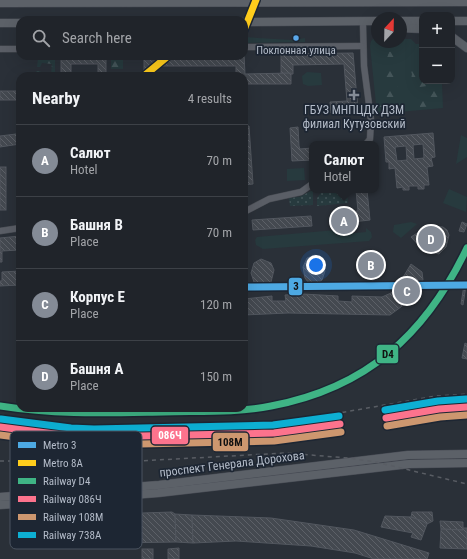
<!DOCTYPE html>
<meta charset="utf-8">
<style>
:root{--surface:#20242a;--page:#2d3036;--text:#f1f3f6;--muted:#a2a4a8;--line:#3d4147;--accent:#848b96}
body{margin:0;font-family:"Roboto Condensed",sans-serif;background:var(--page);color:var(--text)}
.controls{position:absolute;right:12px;top:12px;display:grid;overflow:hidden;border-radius:8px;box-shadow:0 4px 16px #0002}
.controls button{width:36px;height:36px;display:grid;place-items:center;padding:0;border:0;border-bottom:1px solid var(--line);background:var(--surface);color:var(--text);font:20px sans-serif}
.compass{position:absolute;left:371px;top:12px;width:36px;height:36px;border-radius:50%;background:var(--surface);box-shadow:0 4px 16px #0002;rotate:22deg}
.you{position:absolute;left:316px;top:265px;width:14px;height:14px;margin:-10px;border:3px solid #fff;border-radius:50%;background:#1a73e8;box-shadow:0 0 0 6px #1a73e833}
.badge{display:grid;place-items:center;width:26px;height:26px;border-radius:50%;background:var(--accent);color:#fff;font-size:13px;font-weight:700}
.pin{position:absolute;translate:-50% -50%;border:2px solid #fff;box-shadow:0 1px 4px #0006}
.popup{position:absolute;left:309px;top:141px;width:70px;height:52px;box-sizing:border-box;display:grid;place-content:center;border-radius:8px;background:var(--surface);filter:drop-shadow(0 1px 3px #0005);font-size:13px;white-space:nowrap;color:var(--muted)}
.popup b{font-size:15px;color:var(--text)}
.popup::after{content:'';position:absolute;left:50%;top:100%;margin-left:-8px;border:8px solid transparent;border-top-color:var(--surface)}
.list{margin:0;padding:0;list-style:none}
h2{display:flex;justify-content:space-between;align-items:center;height:52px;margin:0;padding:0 16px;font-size:17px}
h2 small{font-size:13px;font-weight:400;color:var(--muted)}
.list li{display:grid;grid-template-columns:26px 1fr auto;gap:12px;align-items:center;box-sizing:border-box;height:72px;padding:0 16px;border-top:1px solid var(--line)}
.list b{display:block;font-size:15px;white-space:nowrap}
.list p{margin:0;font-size:13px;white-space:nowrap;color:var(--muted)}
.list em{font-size:13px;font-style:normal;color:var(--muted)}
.icon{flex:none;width:22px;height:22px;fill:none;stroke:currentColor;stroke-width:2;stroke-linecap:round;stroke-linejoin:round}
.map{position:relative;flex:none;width:467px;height:559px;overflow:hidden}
.search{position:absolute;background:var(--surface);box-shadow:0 4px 16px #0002;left:16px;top:16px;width:232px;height:44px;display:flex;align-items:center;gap:10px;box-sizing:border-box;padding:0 14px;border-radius:12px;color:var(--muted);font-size:15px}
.panel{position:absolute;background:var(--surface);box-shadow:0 4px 16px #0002;left:16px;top:72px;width:232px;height:340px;border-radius:12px}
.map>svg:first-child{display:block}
</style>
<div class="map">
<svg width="467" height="559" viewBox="0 0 467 559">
<defs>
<pattern id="forest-firs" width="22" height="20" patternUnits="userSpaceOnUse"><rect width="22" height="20" fill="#273a3e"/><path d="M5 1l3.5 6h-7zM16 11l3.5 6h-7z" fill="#445559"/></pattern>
<pattern id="park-dots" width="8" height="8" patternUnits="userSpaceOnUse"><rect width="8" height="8" fill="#273a3e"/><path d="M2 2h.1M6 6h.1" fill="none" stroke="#445559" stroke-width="1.8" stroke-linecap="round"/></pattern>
<pattern id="building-back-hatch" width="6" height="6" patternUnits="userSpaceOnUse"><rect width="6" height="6" fill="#444950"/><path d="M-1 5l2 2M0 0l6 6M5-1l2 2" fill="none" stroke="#5d6168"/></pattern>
</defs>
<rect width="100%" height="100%" fill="#2a3038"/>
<!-- grass -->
<g fill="#273a3e">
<polygon points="244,37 292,40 305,38 305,42 244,43"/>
<polygon points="374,38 377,38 377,42 401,42 401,39 411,39 416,44 422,44 422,81 441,81 442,83 443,108 377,114 370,46 371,41"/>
<polygon points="307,72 321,73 322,85 308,86 303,84 302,76"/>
<polygon points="461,135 467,138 467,157 456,164"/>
<polygon points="304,168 305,180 287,181 287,169"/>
<polygon points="449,189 467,197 466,212 443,203"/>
<polygon points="411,222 417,224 401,238 393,232 394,225"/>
<polygon points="366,228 371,232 372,237 369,241 263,249 256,245 255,240 257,237 336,230 336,235 366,232"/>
</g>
<!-- forest -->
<g fill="url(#forest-firs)">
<polygon points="394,51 400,112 379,108 384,100 386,61 389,52"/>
<polygon points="41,56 49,56 55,59 55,76 36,76 36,71 40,71 45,76 51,75 52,64 42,63 40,67 37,67 38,59"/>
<rect x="111" y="56" width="12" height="13"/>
<polygon points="412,58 419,66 422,65 422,81 437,81 440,87 441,106 420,107 420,103 433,93 427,86 413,88 410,85 412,74 408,64"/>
</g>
<!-- park -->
<g fill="url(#park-dots)">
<polygon points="313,190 313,205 290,206 289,198 299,197"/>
<polygon points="323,190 347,190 348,203 317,206 317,198"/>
</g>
<!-- building -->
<g fill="url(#building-back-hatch)" stroke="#52575f" fill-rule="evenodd">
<polygon points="353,53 358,110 331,113 330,102 347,101 344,64 293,65 293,74 281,74 281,54"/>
<polygon points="244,54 245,74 291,73 291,84 244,84 244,76 236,76 236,66 153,66 153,76 98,76 144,74 144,56 244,56"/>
<polygon points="61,56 106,56 106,75 98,75 98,64 71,64 71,76 61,76"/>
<rect x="0" y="91" width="20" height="9"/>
<polygon points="244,126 249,126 253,184 244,185"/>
<polygon points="298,127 299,146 300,149 312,148 312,160 292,161 290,128"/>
<path d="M 433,133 L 435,157 L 431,158 L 433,166 L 427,167 L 429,185 L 424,185 L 424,189 L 418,189 L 418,186 L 409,186 L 409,190 L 403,190 L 403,187 L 397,188 L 395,168 L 389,169 L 389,162 L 386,162 L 384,137 ZM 423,144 L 424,158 L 414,159 L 413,145 ZM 406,146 L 407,160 L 397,161 L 395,147 Z"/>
<polygon points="16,134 20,134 20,144 0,147 0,136"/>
<rect x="0" y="167" width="6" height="43"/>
<polygon points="356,190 367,190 370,220 334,224 333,213 358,211"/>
<polygon points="311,216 312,226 253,230 252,220"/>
<polygon points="462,222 467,224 464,232 459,231"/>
<polygon points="433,226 443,227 447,230 449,235 446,247 439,254 423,250 411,237 422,230"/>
<polygon points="20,236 20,258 19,250 2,251 2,262 0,262 0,238"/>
<polygon points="373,250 378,253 381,259 383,267 381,274 373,280 366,277 360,268 362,256 364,253"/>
<polygon points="315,255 320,258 325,271 322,280 315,285 308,282 305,278 303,267 307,258"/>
<polygon points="261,259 271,263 274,270 271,282 263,286 258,286 254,282 251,273 254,263"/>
<polygon points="411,264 422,272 423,280 409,301 390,315 288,313 244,315 244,299 272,296 272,301 286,301 285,295 303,294 338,296 338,301 352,302 352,296 382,297 391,293 394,290 398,292 406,281 402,279"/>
<polygon points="20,271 20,285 0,286 0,281 2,281 2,272"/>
<polygon points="464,285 466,285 463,305 461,304"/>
<polygon points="465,343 467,344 467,359 462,358"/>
<polygon points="172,512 175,514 176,542 55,544 54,516"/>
<polygon points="412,512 432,512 433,521 427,524 422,521 411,517"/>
<polygon points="175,514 192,515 193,543 176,542"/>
<polygon points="192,515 271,518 354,530 429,553 427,559 374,559 355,553 311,546 236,541 193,543"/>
<polygon points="385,516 411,517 422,521 427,524 421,540 411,537 413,533 381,527"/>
<polygon points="440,521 463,522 463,530 441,529"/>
<polygon points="463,528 467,528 467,549 440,548 441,529 463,530"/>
<polygon points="35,544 36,548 23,548 23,545"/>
<polygon points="179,548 179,559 168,559 168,549"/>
<rect x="142" y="549" width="11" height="10"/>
</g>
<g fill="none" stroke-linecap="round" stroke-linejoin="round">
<!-- minor casing -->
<g stroke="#484c53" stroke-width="7">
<g id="minor">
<polyline points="363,24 364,66 371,120 370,139 366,144"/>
<polyline points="244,47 363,46"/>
<polyline points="0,49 20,49"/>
<polyline points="244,212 269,199 301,192 312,184"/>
<polyline points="0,231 20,228"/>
</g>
</g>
<!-- major casing -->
<g stroke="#484c55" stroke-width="9">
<g id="major">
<polyline points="0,3 467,2"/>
<polyline points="401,21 422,21"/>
<polyline points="452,21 467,21"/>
<polyline points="244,22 377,21"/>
<polyline points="0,23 20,23"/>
<polyline points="401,28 422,29"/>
<polyline points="452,37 467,48"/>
<polyline points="0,497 159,485 408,455 467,454"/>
<polyline points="0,505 158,493 409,464 467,463"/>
</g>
</g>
<!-- minor -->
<use href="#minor" stroke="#5a5e66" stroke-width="6"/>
<!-- major -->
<use href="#major" stroke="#5c6168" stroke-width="8"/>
<!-- rail -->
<g stroke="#595d64" stroke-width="1.5" stroke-dasharray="4 4" stroke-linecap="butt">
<polyline points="0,415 74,426 97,427 231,425 299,420 436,396 467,394"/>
<polyline points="0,461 120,462 285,453 348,458 376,462 467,484"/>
</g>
<!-- rail-1 casing -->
<g stroke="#1d2633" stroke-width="10">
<path id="rail-1" d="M 0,406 C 57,415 106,413 163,412 C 199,411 236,413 271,406 C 367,388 426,334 467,248"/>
</g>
<!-- rail-2 casing -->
<g stroke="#1d2633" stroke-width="10">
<g id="rail-2">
<polyline points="386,418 439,409 467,407"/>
<polyline points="0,427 70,436 94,437 274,433 340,424"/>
</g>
</g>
<!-- rail-3 casing -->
<g stroke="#1d2633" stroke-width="10">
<g id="rail-3">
<polyline points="387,426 440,417 467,415"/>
<polyline points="0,435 69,444 94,445 274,441 341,432"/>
</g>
</g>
<!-- rail-4 casing -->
<g stroke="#1d2633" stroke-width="10">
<g id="rail-4">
<polyline points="385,410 438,401 466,399"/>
<polyline points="1,419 71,428 94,429 273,425 339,416"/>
</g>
</g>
<!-- rail-1 -->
<use href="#rail-1" stroke="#3fb485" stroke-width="7"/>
<!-- rail-2 -->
<use href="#rail-2" stroke="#fc738d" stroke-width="7"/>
<!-- rail-3 -->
<use href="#rail-3" stroke="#cd976f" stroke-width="7"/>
<!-- rail-4 -->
<use href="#rail-4" stroke="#0dafd3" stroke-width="7"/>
<!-- metro-1 casing -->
<g stroke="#1d2633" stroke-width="10">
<polyline id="metro-1" points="244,287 467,285"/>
</g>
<!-- metro-2 casing -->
<g stroke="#1d2633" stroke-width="10">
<g id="metro-2">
<polyline points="244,30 256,0"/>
<polyline points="144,76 168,56"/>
</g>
</g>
<!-- metro-1 -->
<use href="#metro-1" stroke="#4da9e3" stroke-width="7"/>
<!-- metro-2 -->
<use href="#metro-2" stroke="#ffcd1c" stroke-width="7"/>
</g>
<!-- markers -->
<circle fill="#5aa8eb" stroke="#1d2633" stroke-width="1.5" cx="296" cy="38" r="3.5"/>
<path fill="#848b96" stroke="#1d2633" stroke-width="1.5" d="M352 89h4v4h4v4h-4v4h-4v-4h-4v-4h4z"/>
<g text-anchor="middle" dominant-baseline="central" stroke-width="3.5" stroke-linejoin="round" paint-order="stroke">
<!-- bus labels -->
<g font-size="11" fill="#b4bcc9" stroke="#1d2633">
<text x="296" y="50">Поклонная улица</text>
</g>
<!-- poi labels -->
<g font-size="12" fill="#b4bcc9" stroke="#1d2633">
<text x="354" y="110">ГБУЗ МНПЦДК ДЗМ<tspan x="354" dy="14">филиал Кутузовский</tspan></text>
</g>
<!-- street labels -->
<g font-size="12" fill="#b4bcc9" stroke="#1d2633">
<text transform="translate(232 464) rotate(-7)">проспект Генерала Дорохова</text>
</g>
</g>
<!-- legend -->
<rect x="10" y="431" width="132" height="118" rx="6" fill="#1d2633" stroke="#4a5360" stroke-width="1"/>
<rect x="18" y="442" width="18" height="6" fill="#4da9e3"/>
<rect x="18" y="460" width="18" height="6" fill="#ffcd1c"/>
<rect x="18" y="478" width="18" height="6" fill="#3fb485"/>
<rect x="18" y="496" width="18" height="6" fill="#fc738d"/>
<rect x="18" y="514" width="18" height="6" fill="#cd976f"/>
<rect x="18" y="532" width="18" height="6" fill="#0dafd3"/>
<g font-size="11" fill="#b4bcc9">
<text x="43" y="449">Metro 3</text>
<text x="43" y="467">Metro 8А</text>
<text x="43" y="485">Railway D4</text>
<text x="43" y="503">Railway 086Ч</text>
<text x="43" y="521">Railway 108М</text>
<text x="43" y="539">Railway 738А</text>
</g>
<g stroke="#1d2633" stroke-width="1.5">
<rect x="288" y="277" width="15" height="19" rx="4" fill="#4da9e3"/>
<rect x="376" y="344" width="23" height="20" rx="4" fill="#3fb485"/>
<rect x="151" y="426" width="38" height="19" rx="4" fill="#fc738d"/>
<rect x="212" y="432" width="37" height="20" rx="4" fill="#cd976f"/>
</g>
<g font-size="11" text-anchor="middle" font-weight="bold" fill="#fff">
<text x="170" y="439">086Ч</text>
</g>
<g font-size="11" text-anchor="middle" font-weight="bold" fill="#111">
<text x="296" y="290">3</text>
<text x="388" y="358">D4</text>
<text x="230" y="446">108М</text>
</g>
</svg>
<div class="controls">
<button>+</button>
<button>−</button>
</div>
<svg class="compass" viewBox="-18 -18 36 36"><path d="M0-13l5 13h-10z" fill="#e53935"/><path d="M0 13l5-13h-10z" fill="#a2a4a8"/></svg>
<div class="you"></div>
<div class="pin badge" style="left:344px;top:221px">A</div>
<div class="popup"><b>Салют</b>Hotel</div>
<div class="pin badge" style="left:371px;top:265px">B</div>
<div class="pin badge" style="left:407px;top:291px">C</div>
<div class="pin badge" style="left:431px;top:239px">D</div>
<div class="search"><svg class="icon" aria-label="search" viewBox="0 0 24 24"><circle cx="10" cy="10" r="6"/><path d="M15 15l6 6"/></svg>Search here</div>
<section class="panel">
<h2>Nearby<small>4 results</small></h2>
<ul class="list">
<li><span class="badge">A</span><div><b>Салют</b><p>Hotel</p></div><em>70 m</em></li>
<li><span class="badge">B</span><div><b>Башня B</b><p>Place</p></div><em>70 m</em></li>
<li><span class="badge">C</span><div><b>Корпус E</b><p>Place</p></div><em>120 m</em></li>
<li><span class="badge">D</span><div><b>Башня А</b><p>Place</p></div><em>150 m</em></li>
</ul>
</section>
</div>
